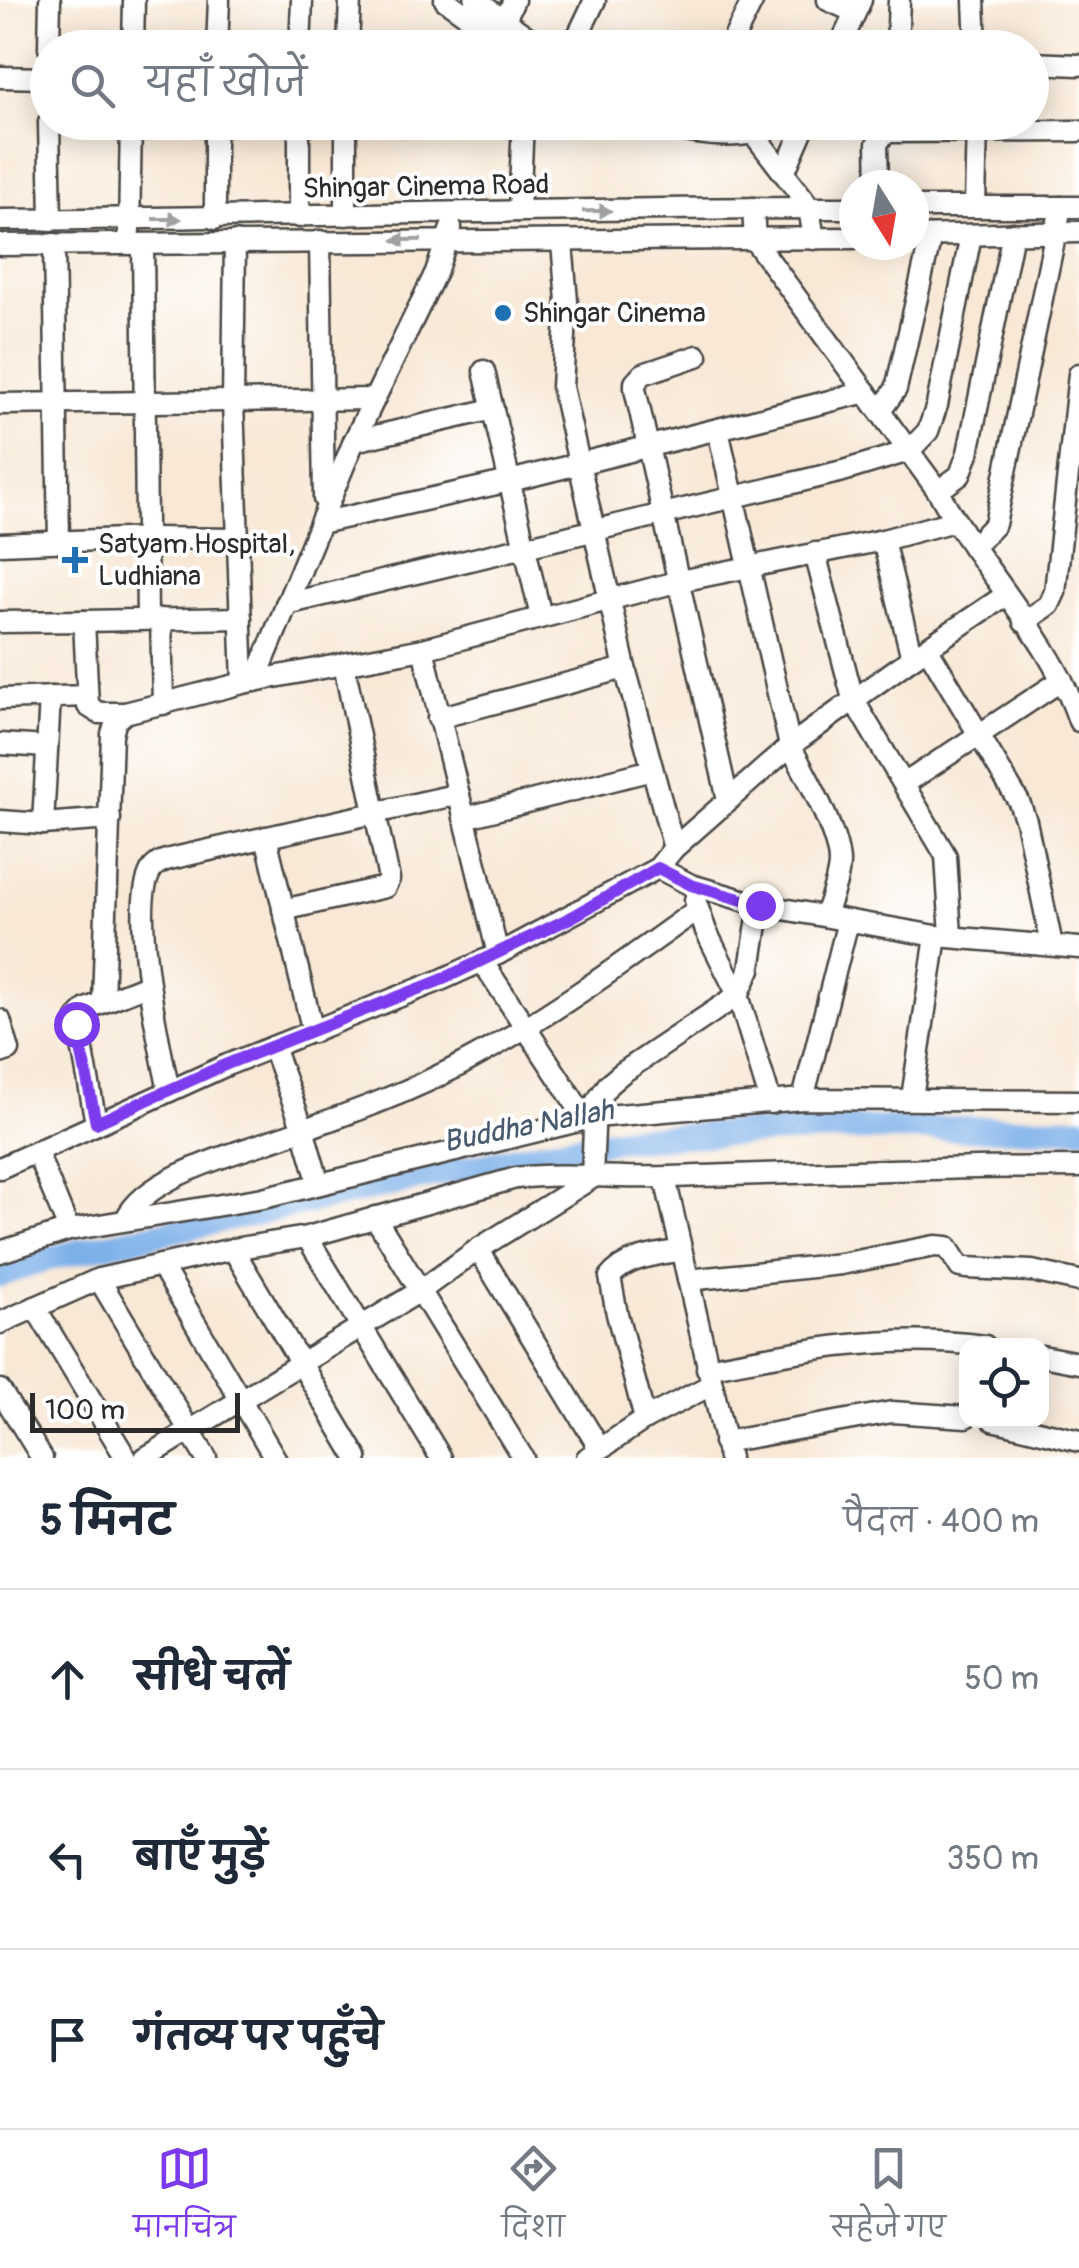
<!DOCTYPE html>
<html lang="hi">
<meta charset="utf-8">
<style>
:root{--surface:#fff;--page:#f2f2f3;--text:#1f2937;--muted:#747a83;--line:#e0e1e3;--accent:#7c3aed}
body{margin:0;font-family:Pangolin,"Playpen Sans Deva",sans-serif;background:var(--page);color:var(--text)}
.controls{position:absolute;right:30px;bottom:30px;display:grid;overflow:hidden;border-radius:20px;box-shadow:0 5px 25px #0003}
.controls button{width:90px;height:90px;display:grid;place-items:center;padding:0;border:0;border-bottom:2px solid var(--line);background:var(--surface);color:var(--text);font:50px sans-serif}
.compass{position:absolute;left:839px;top:170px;width:90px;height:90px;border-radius:50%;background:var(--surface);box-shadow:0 5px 25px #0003;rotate:169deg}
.scale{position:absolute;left:30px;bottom:25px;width:210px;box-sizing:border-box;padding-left:10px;border:5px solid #2b2b2b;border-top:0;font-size:28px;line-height:35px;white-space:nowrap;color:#2b2b2b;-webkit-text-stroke:8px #fff;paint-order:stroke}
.stop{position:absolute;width:30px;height:30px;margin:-22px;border:8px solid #7c3aed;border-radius:50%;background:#fff}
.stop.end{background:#7c3aed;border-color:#fff;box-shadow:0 2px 10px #0008}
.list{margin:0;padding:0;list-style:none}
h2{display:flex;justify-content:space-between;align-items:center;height:130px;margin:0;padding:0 40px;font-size:42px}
h2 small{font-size:32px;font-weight:400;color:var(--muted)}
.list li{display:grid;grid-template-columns:65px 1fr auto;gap:30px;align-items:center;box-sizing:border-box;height:180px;padding:0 40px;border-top:2px solid var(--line)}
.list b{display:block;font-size:38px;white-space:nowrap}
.list em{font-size:32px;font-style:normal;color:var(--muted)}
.icon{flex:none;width:55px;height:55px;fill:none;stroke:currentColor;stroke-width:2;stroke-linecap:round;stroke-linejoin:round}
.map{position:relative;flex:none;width:1079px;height:1458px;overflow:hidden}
.search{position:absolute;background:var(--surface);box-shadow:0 5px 25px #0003;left:30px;right:30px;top:30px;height:110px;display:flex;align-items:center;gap:25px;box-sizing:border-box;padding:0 35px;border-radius:55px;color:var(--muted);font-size:38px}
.sheet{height:670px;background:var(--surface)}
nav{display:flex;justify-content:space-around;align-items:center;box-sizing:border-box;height:140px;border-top:2px solid var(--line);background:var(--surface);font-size:28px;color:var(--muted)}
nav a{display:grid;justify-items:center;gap:5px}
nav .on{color:var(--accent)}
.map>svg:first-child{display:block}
</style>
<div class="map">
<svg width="1079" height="1458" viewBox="0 0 1079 1458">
<rect width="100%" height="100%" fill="#fff"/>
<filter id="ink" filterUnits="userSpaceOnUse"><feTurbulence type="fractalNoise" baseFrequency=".01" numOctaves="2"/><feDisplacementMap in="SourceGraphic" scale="20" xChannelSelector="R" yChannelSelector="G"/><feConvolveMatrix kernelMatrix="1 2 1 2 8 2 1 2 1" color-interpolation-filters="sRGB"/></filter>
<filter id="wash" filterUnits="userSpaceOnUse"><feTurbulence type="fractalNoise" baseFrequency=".0048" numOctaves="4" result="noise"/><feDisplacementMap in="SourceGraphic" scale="40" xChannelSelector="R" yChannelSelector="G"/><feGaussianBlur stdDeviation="2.25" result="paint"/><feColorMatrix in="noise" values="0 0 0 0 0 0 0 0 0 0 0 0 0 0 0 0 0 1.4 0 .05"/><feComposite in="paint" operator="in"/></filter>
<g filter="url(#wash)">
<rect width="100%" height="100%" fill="#f8e8d5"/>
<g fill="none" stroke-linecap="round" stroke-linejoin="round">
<!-- river -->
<polyline stroke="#7db0e9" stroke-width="25" points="0,1275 47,1259 110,1244 552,1150 627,1138 849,1129 1079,1128"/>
</g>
</g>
<g filter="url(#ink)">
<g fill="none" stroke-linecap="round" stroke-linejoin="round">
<!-- minor casing -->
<g stroke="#4a4744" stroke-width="25">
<g id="minor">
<polyline points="445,0 513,48"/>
<polyline points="475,0 543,48"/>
<polyline points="828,0 855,12"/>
<polyline points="974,0 976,48"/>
<polyline points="505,20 514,0"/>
<polyline points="49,48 50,0"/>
<polyline points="133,48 134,0"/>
<polyline points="217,48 219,0"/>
<polyline points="300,48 302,0"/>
<polyline points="348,48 350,0"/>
<polyline points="572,48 595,0"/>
<polyline points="729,48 753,0"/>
<polyline points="839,48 861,0"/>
<polyline points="897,48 899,0"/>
<polyline points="1032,63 1079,65"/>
<polyline points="0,77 48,78"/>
<polyline points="49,122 51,220"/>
<polyline points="299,122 299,217"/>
<path d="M 647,122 C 679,131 720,140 753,133"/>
<polyline points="736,122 753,133 803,198 809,208 814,239"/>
<polyline points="784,173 806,122"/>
<polyline points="878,185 877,144 884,134 890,132 1079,131"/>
<polyline points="975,206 977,122"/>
<polyline points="914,207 1079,207"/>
<path d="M 753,208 L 755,241 L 938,491 C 979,567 1052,639 1079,721"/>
<polyline points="519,211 523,122"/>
<polyline points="346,215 346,122"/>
<polyline points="215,219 215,122"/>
<path d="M 0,220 C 285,218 569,207 854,208"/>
<polyline points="129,231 131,122"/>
<polyline points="914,236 1079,232"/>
<polyline points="320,241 324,499"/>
<polyline points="235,242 233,402 243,683"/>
<polyline points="562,243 567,301 562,387 625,668 674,848"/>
<polyline points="54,244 59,542"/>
<polyline points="143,244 147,619"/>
<polyline points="0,245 854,238"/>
<polyline points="697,356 643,374 635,383 635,389 728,800"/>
<polyline points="484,371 541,617"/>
<polyline points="0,404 374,399"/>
<polyline points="881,410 896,389 931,236"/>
<path d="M 718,430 L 790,746 C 805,772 838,833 839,862 C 839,880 830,899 825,916"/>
<polyline points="354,441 493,409"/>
<polyline points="938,491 960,475 968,453 1013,233"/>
<polyline points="320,523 510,481 866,392"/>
<polyline points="883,540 912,658"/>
<polyline points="0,544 148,538 239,539"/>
<polyline points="973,547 995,524 1061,207"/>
<polyline points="815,553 853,699 946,856 951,936"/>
<polyline points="286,604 843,471 909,451 928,431 937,405 971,235"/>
<polyline points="161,619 163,704"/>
<polyline points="84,621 241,618"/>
<polyline points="0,622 84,621 88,706 99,713 125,713"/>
<polyline points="1024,622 1049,605 1055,592 1079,374"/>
<polyline points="423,649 498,954"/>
<polyline points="928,649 1019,802 1026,821 1052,945"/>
<polyline points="255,681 354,441 436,272 451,228"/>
<polyline points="0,699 87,696"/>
<polyline points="438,718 625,668"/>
<polyline points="0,744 47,747"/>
<polyline points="904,784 1062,680"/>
<polyline points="464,818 652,770"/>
<polyline points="0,821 43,824 110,819"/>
<polyline points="43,824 50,697"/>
<polyline points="266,837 313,1032"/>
<polyline points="658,868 691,885 760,905 936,936 1079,948"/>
<polyline points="695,900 706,931 738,995 771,1103"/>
<polyline points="283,910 385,887 389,879 344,665"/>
<polyline points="482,961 585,1118"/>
<polyline points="103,1002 112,734 116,721 125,713 243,683 423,649 680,581 883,540 954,521"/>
<polyline points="0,1020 9,1050 0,1053"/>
<polyline points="273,1047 303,1129 319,1184"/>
<path d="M 169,1091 C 160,1048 127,902 153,868 C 159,861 166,860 174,858 L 459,794"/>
<polyline points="912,1098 936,936"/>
<polyline points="803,1099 848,921"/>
<polyline points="96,1123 77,1018 86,1009 147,985"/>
<polyline points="37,1153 69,1230"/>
<polyline points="0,1168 227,1065 441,980 498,954 658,868 674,848 790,746 912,658 1006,595"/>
<polyline points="665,1178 729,1458"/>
<polyline points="375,1217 523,1458"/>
<path d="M 126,1219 C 145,1178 229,1155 270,1141 C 340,1117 411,1093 475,1057 C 553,1014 626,961 698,909"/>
<polyline points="307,1237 441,1458"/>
<polyline points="233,1249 357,1458"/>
<polyline points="478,1249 600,1449"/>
<polyline points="0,1252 69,1230 263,1198 595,1117 803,1099 1079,1101"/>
<polyline points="161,1265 275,1458"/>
<polyline points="99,1279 206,1458"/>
<polyline points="688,1280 841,1264 935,1246 947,1247 960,1267 966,1268 1032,1271 1079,1281"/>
<polyline points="35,1307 126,1458"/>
<path d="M 0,1323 L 99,1279 L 233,1249 L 307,1237 L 516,1178 C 566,1172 618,1179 668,1177 C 805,1173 942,1167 1079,1167"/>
<polyline points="1042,1356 1079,1363"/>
<path d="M 707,1368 C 800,1350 890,1333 985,1346"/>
<polyline points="0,1390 42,1458"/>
<path d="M 645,1419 L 617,1314 L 610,1277 C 626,1257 657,1255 681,1250"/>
<polyline points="993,1420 1079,1441"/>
<polyline points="724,1442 892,1412 966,1417"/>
<polyline points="145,1458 420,1291 478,1249 592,1178 595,1104 608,1085 622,1073 738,995 750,969 760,905"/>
<polyline points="587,1458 645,1419 711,1385"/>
</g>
</g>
<!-- minor -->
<use href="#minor" stroke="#fff" stroke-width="20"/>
</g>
<!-- one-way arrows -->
<defs><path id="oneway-solid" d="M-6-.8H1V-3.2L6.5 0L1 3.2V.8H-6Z" transform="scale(2.5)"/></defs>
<g fill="#a0a0a0">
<use href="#oneway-solid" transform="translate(597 211) rotate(-1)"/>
<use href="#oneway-solid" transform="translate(167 219)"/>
<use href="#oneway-solid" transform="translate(407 240) rotate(179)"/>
</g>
</g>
<g fill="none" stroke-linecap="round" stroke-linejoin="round" filter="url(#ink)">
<!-- route -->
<polyline stroke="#7c3aed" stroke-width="12" points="76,1024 96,1123 227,1064 441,980 572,917 658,868 691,885 760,905"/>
</g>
<!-- markers -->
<g fill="#1f6fb2" stroke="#fff" stroke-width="4">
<circle cx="503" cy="313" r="10"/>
<path d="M70 545h10v10h10v10h-10v10h-10v-10h-10v-10h10z"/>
</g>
<g text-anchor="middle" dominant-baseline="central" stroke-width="8" stroke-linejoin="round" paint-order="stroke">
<!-- street labels -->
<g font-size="28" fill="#2b2b2b" stroke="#fff">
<text transform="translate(426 187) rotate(-1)">Shingar Cinema Road</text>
</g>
<!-- poi labels -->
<g font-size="28" fill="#2b2b2b" stroke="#fff" text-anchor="start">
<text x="523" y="313">Shingar Cinema</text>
<text x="98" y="544">Satyam Hospital,<tspan x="98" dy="32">Ludhiana</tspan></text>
</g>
<!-- water labels -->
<g font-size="30" font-style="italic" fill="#485a6e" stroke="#fff">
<text transform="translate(528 1126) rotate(-11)">Buddha Nallah</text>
</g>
</g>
</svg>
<div class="controls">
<button><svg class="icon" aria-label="locate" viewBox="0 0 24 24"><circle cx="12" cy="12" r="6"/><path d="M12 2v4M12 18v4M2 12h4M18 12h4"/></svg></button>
</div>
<svg class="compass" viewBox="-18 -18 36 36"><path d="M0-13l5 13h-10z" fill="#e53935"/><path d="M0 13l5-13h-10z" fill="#747a83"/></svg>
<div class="scale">100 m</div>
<div class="stop" style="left:76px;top:1024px"></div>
<div class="stop end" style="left:760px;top:905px"></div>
<div class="search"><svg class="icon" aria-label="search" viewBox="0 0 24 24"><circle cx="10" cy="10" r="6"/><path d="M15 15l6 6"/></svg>यहाँ खोजें</div>
</div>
<section class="sheet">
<h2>5 मिनट<small>पैदल · 400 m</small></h2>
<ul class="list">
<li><svg class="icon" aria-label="ahead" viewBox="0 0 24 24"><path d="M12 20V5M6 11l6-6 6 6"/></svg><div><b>सीधे चलें</b></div><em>50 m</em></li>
<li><svg class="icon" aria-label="left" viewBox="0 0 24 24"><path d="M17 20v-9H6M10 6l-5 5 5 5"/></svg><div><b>बाएँ मुड़ें</b></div><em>350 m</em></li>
<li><svg class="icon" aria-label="arrive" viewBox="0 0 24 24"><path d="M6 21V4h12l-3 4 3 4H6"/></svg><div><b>गंतव्य पर पहुँचे</b></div></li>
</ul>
</section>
<nav>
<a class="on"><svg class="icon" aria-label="map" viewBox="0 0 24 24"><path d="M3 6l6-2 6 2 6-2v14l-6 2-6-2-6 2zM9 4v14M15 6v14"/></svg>मानचित्र</a>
<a><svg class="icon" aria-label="directions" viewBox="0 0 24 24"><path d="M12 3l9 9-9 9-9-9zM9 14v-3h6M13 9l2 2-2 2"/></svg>दिशा</a>
<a><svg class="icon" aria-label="saved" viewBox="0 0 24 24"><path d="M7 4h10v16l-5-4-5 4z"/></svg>सहेजे गए</a>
</nav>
